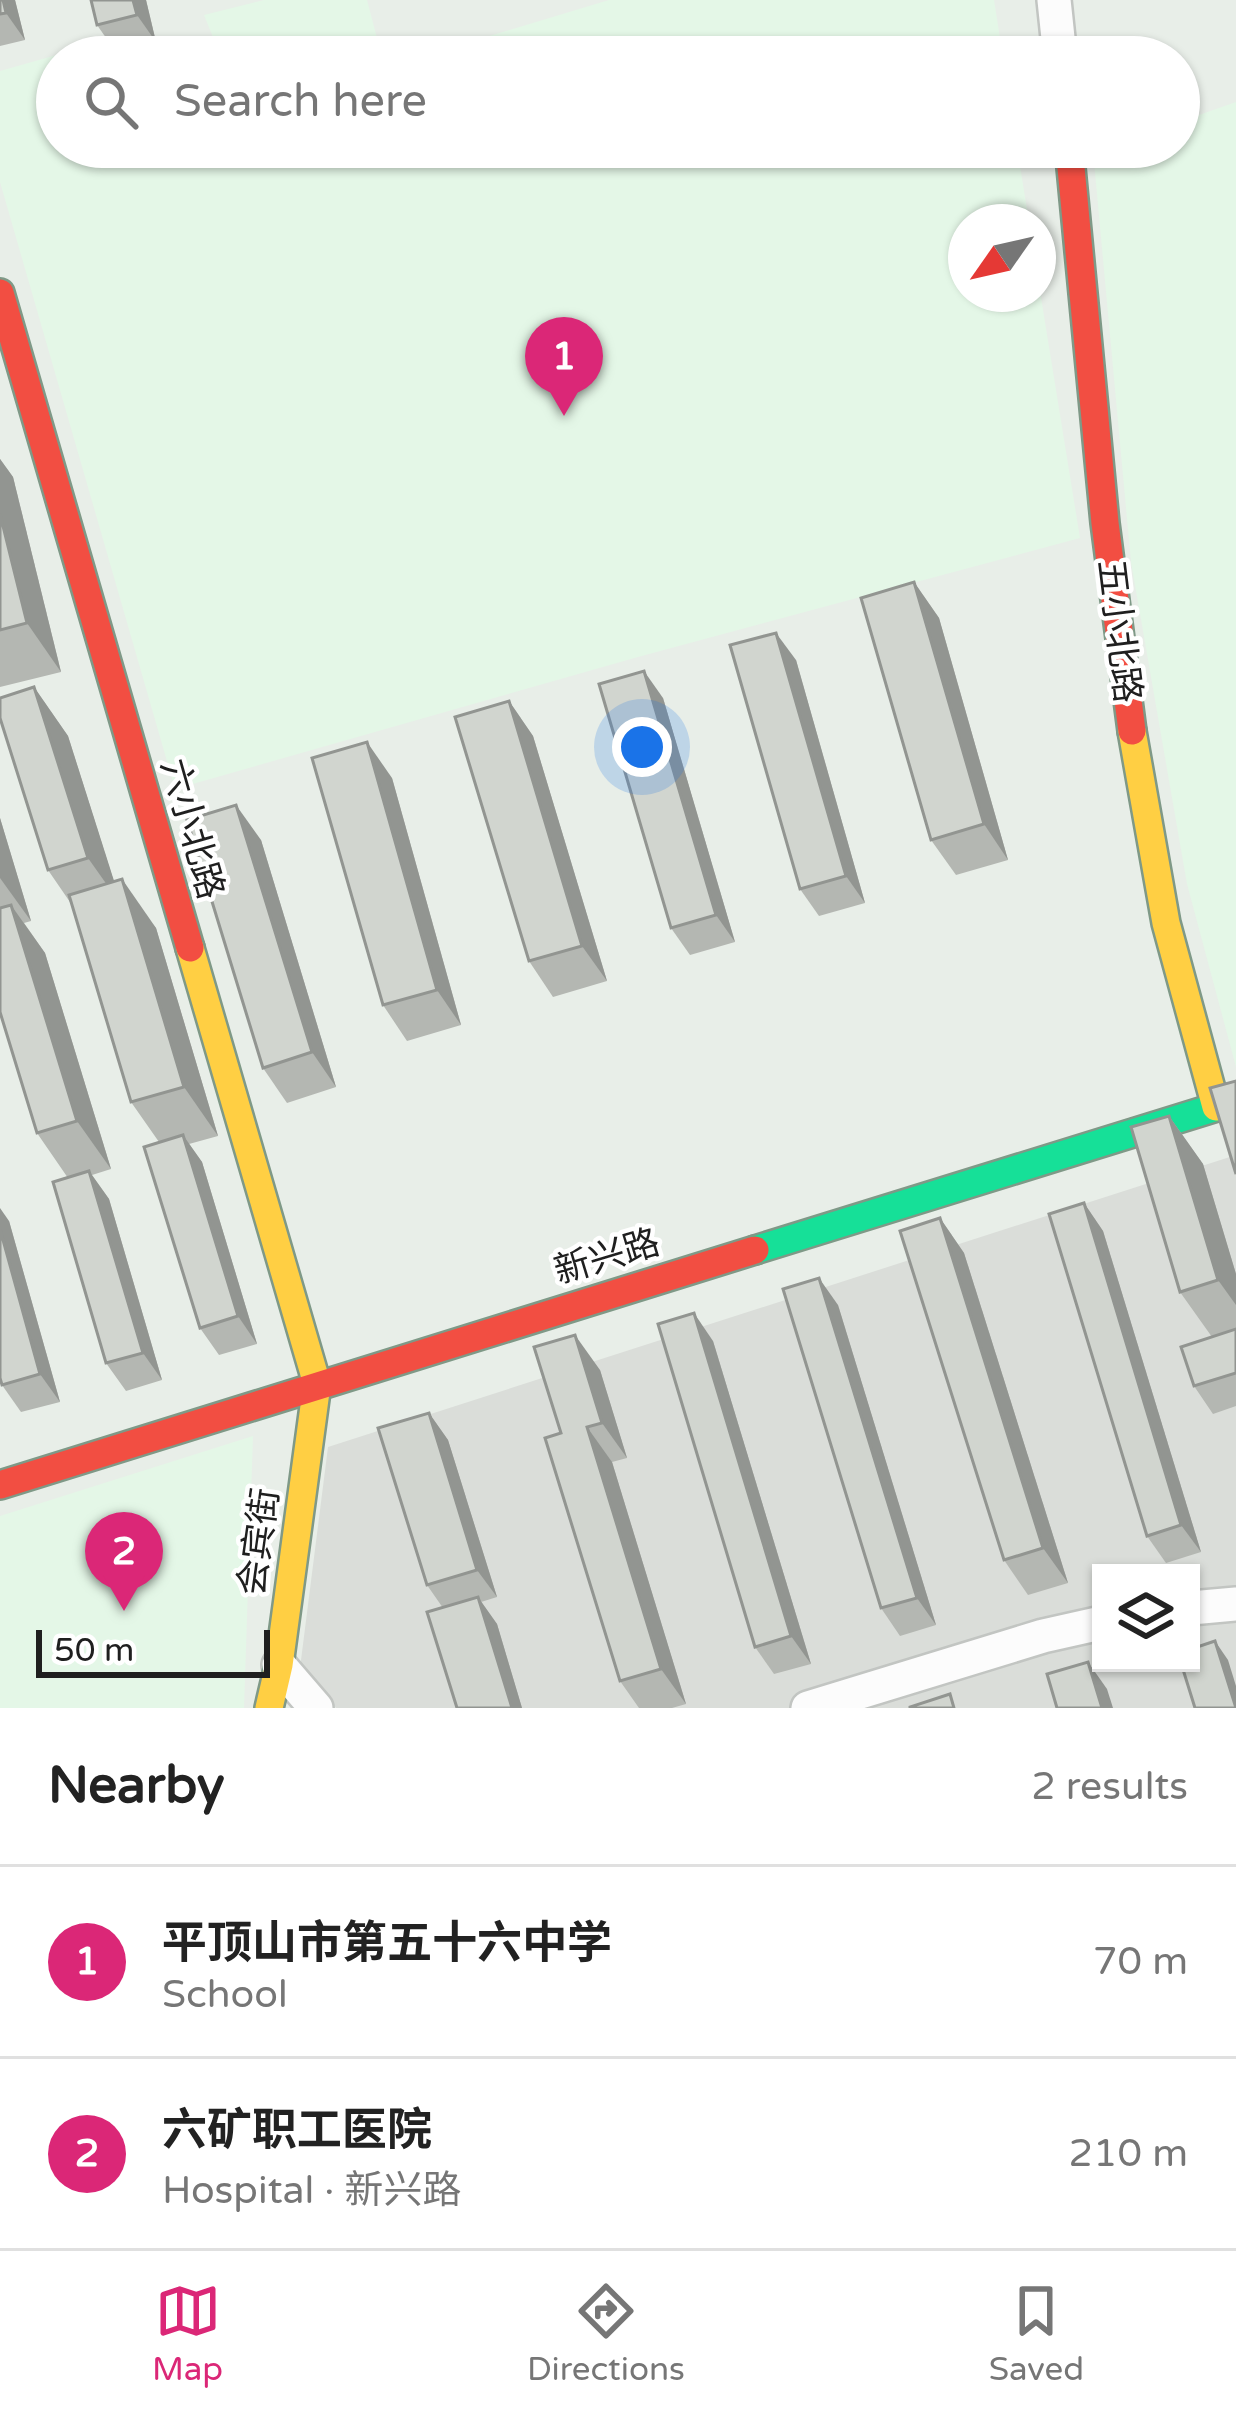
<!DOCTYPE html>
<meta charset="utf-8">
<style>
:root{--surface:#fff;--page:#f2f2f2;--text:#222;--muted:#767676;--line:#e0e0e0;--accent:#db2777}
body{margin:0;font-family:"Varela Round","Noto Sans SC",sans-serif;background:var(--page);color:var(--text)}
.controls{position:absolute;right:36px;bottom:36px;display:grid;overflow:hidden;border-radius:0px;box-shadow:0 3px 9px #0004}
.controls button{width:108px;height:108px;display:grid;place-items:center;padding:0;border:0;border-bottom:3px solid var(--line);background:var(--surface);color:var(--text);font:60px sans-serif}
.compass{position:absolute;left:948px;top:204px;width:108px;height:108px;border-radius:50%;background:var(--surface);box-shadow:0 3px 9px #0004;rotate:236deg}
.scale{position:absolute;left:36px;bottom:30px;width:234px;box-sizing:border-box;padding-left:12px;border:6px solid #1f1f1f;border-top:0;font-size:33px;line-height:42px;white-space:nowrap;color:#1f1f1f;-webkit-text-stroke:9px #fff;paint-order:stroke}
.you{position:absolute;left:642px;top:747px;width:42px;height:42px;margin:-30px;border:9px solid #fff;border-radius:50%;background:#1a73e8;box-shadow:0 0 0 18px #1a73e833}
.badge{display:grid;place-items:center;width:78px;height:78px;border-radius:50%;background:var(--accent);color:#fff;font-size:39px;font-weight:700}
.pin{position:absolute;translate:-50% -99px;filter:drop-shadow(0 3px 6px #0008)}
.pin::after{content:'';position:absolute;top:63px;width:42px;height:36px;background:inherit;clip-path:polygon(0 0,100% 0,50% 100%)}
.list{margin:0;padding:0;list-style:none}
h2{display:flex;justify-content:space-between;align-items:center;height:156px;margin:0;padding:0 48px;font-size:51px}
h2 small{font-size:39px;font-weight:400;color:var(--muted)}
.list li{display:grid;grid-template-columns:78px 1fr auto;gap:36px;align-items:center;box-sizing:border-box;height:192px;padding:0 48px;border-top:3px solid var(--line)}
.list b{display:block;font-size:45px;white-space:nowrap}
.list p{margin:0;font-size:39px;white-space:nowrap;color:var(--muted)}
.list em{font-size:39px;font-style:normal;color:var(--muted)}
.icon{flex:none;width:66px;height:66px;fill:none;stroke:currentColor;stroke-width:2;stroke-linecap:round;stroke-linejoin:round}
.map{position:relative;flex:none;width:1236px;height:1708px;overflow:hidden}
.search{position:absolute;background:var(--surface);box-shadow:0 3px 9px #0004;left:36px;right:36px;top:36px;height:132px;display:flex;align-items:center;gap:30px;box-sizing:border-box;padding:0 42px;border-radius:66px;color:var(--muted);font-size:45px}
.sheet{height:540px;background:var(--surface)}
nav{display:flex;justify-content:space-around;align-items:center;box-sizing:border-box;height:168px;border-top:3px solid var(--line);background:var(--surface);font-size:33px;color:var(--muted)}
nav a{display:grid;justify-items:center;gap:6px}
nav .on{color:var(--accent)}
.map>svg:first-child{display:block}
</style>
<div class="map">
<svg width="1236" height="1708" viewBox="0 0 1236 1708">
<rect width="100%" height="100%" fill="#e8eee8"/>
<!-- residential -->
<path fill="#daddd9" fill-rule="evenodd" d="M 1236,1155 L 1236,1708 L 336,1708 L 300,1668 L 328,1447 ZM 1101,1573 L 1191,1573 L 1191,1663 L 1101,1663 Z"/>
<!-- education -->
<g fill="#e4f7e7">
<polygon points="264,0 367,0 382,57 184,57 217,47 204,15"/>
<polygon points="609,0 994,0 1003,57 420,57"/>
<polygon points="67,52 69,57 57,57 57,147 1017,147 1029,222 966,222 966,294 1038,294 1038,279 1080,538 638,657 175,789 0,182 0,71"/>
<polygon points="1236,102 1236,1067 1187,884 1131,562 1093,151 1104,147 1179,147 1179,122"/>
<polygon points="253,1436 244,1708 0,1708 0,1516"/>
</g>
<g fill="none" stroke-linecap="round" stroke-linejoin="round">
<!-- street casing -->
<g stroke="#c2c5c2" stroke-width="38">
<g id="street">
<polyline points="1054,0 1060,57"/>
<polyline points="1191,1608 1236,1604"/>
<polyline points="279,1665 316,1708"/>
<polyline points="808,1708 1043,1636 1101,1623"/>
</g>
</g>
<!-- fast casing -->
<g stroke="#7f9987" stroke-width="32">
<polyline id="fast" points="755,1250 1236,1101"/>
</g>
<!-- slow casing -->
<g stroke="#7f9987" stroke-width="32">
<g id="slow">
<polyline points="1132,731 1166,923 1216,1107"/>
<polyline points="190,948 317,1384 279,1665 269,1708"/>
</g>
</g>
<!-- jam casing -->
<g stroke="#7f9987" stroke-width="32">
<g id="jam">
<polyline points="1069,147 1105,523 1132,731"/>
<polyline points="0,293 190,948"/>
<polyline points="0,1485 755,1250"/>
</g>
</g>
<!-- street -->
<use href="#street" stroke="#fcfcfc" stroke-width="33"/>
<!-- fast -->
<use href="#fast" stroke="#16e098" stroke-width="27"/>
<!-- slow -->
<use href="#slow" stroke="#ffcf43" stroke-width="27"/>
<!-- jam -->
<use href="#jam" stroke="#f24e42" stroke-width="27"/>
</g>
<!-- wall -->
<g fill="#b4b7b2">
<polygon points="0,0 15,0 25,40 0,46"/>
<polygon points="146,0 156,42 116,52 97,25"/>
<polygon points="0,459 13,477 61,672 0,687"/>
<polygon points="914,582 939,618 1008,860 956,875 931,840"/>
<polygon points="796,660 865,903 819,916 800,889"/>
<polygon points="34,687 68,736 114,882 156,928 218,1136 189,1144 202,1162 257,1344 219,1355 200,1328 159,1142 131,1102 72,905 48,870"/>
<polygon points="663,698 735,942 690,955 671,928"/>
<polygon points="509,701 533,736 607,981 553,997 529,961"/>
<polygon points="392,778 461,1025 407,1041 383,1005"/>
<polygon points="0,818 31,921 24,923 45,953 111,1169 92,1175 109,1199 162,1380 126,1391 106,1363 68,1178 37,1133 0,1012"/>
<polygon points="261,840 336,1087 287,1103 263,1068"/>
<polygon points="1169,1116 1203,1164 1236,1274 1236,1406 1213,1414 1194,1386 1212,1337 1180,1292"/>
<polygon points="1084,1203 1103,1231 1201,1552 1166,1563 1147,1536"/>
<polygon points="940,1218 964,1253 1068,1583 1028,1595 1004,1560"/>
<polygon points="9,1221 60,1402 21,1412 2,1385"/>
<polygon points="838,1305 936,1625 900,1636 881,1608"/>
<polygon points="713,1341 811,1664 774,1674 755,1647"/>
<polygon points="600,1370 627,1458 612,1462 686,1704 672,1708 639,1708 620,1681 561,1433"/>
<polygon points="429,1413 448,1440 497,1597 481,1602 497,1624 522,1708 457,1708 443,1608 427,1585"/>
</g>
<!-- shaded-wall -->
<g fill="#929591">
<polygon points="3,0 15,0 25,40 6,13"/>
<polygon points="133,0 146,0 156,42 137,15"/>
<polygon points="0,459 13,477 61,672 27,623 0,514"/>
<polygon points="914,582 939,618 1008,860 984,824"/>
<polygon points="776,633 796,660 865,903 846,876"/>
<polygon points="644,671 663,698 735,942 716,915"/>
<polygon points="34,687 68,736 122,906 88,858"/>
<polygon points="509,701 533,736 607,981 582,946"/>
<polygon points="367,742 392,778 461,1025 437,990"/>
<polygon points="236,805 261,840 336,1087 312,1052"/>
<polygon points="0,818 31,921 0,878"/>
<polygon points="122,879 156,928 218,1136 184,1087"/>
<polygon points="11,905 45,953 111,1169 77,1121"/>
<polygon points="1169,1116 1203,1164 1236,1274 1236,1305 1218,1280"/>
<polygon points="183,1135 202,1162 257,1344 238,1316"/>
<polygon points="89,1171 109,1199 162,1380 143,1353"/>
<polygon points="1084,1203 1103,1231 1201,1552 1181,1525"/>
<polygon points="0,1208 9,1221 60,1402 40,1374 0,1229"/>
<polygon points="940,1218 964,1253 1068,1583 1043,1548"/>
<polygon points="819,1278 838,1305 936,1625 917,1598"/>
<polygon points="694,1313 713,1341 811,1664 791,1636"/>
<polygon points="575,1335 600,1370 627,1458 602,1423"/>
<polygon points="429,1413 448,1440 497,1597 477,1570"/>
<polygon points="587,1427 612,1462 686,1704 661,1669"/>
<polygon points="478,1597 497,1624 522,1708 512,1708"/>
<polygon points="1215,1641 1228,1660 1236,1686 1236,1708"/>
<polygon points="1088,1662 1107,1689 1113,1708 1102,1708"/>
</g>
<!-- building -->
<g fill="#d1d5cf" stroke="#929591" stroke-width="3">
<polygon points="0,0 3,0 6,13 0,14"/>
<polygon points="91,0 133,0 137,15 97,25"/>
<polygon points="0,514 27,623 0,630"/>
<polygon points="914,582 984,824 931,840 861,598"/>
<polygon points="776,633 846,876 800,889 730,645"/>
<polygon points="644,671 716,915 671,928 599,684"/>
<polygon points="34,687 88,858 48,870 0,718 0,698"/>
<polygon points="509,701 582,946 529,961 455,717"/>
<polygon points="367,742 437,990 383,1005 312,758"/>
<polygon points="236,805 312,1052 263,1068 187,820"/>
<polygon points="122,879 184,1087 131,1102 69,895"/>
<polygon points="11,905 77,1121 37,1133 0,1012 0,908"/>
<polygon points="1236,1081 1236,1174 1210,1088"/>
<polygon points="1169,1116 1218,1280 1180,1292 1131,1127"/>
<polygon points="183,1135 238,1316 200,1328 144,1147"/>
<polygon points="89,1171 143,1353 106,1363 53,1182"/>
<polygon points="1084,1203 1181,1525 1147,1536 1049,1214"/>
<polygon points="940,1218 1043,1548 1004,1560 900,1231"/>
<polygon points="0,1229 40,1374 2,1385 0,1378"/>
<polygon points="819,1278 917,1598 881,1608 783,1289"/>
<polygon points="694,1313 791,1636 755,1647 658,1324"/>
<polygon points="1236,1329 1236,1373 1194,1386 1181,1347"/>
<polygon points="575,1335 602,1423 587,1427 661,1669 620,1681 545,1438 561,1433 534,1347"/>
<polygon points="429,1413 477,1570 427,1585 378,1428"/>
<polygon points="478,1597 512,1708 457,1708 427,1612"/>
<polygon points="1215,1641 1236,1708 1195,1708 1181,1663 1191,1663 1191,1649"/>
<polygon points="1088,1662 1102,1708 1057,1708 1047,1674"/>
<polygon points="950,1694 954,1708 910,1708 910,1707"/>
</g>
<g text-anchor="middle" dominant-baseline="central" stroke-width="9" stroke-linejoin="round" paint-order="stroke">
<!-- street labels -->
<g font-size="36" fill="#1f1f1f" stroke="#fff">
<text transform="translate(1119 631) rotate(83)">五小北路</text>
<text transform="translate(192 829) rotate(74)">六小北路</text>
<text transform="translate(607 1257) rotate(-17)">新兴路</text>
<text transform="translate(259 1542) rotate(-82)">会宾街</text>
</g>
</g>
</svg>
<div class="controls">
<button><svg class="icon" aria-label="layers" viewBox="0 0 24 24"><path d="M12 4l9 5-9 5-9-5zM3 14l9 5 9-5"/></svg></button>
</div>
<svg class="compass" viewBox="-18 -18 36 36"><path d="M0-13l5 13h-10z" fill="#e53935"/><path d="M0 13l5-13h-10z" fill="#767676"/></svg>
<div class="scale">50 m</div>
<div class="you"></div>
<div class="pin badge" style="left:564px;top:416px">1</div>
<div class="pin badge" style="left:124px;top:1611px">2</div>
<div class="search"><svg class="icon" aria-label="search" viewBox="0 0 24 24"><circle cx="10" cy="10" r="6"/><path d="M15 15l6 6"/></svg>Search here</div>
</div>
<section class="sheet">
<h2>Nearby<small>2 results</small></h2>
<ul class="list">
<li><span class="badge">1</span><div><b>平顶山市第五十六中学</b><p>School</p></div><em>70 m</em></li>
<li><span class="badge">2</span><div><b>六矿职工医院</b><p>Hospital · 新兴路</p></div><em>210 m</em></li>
</ul>
</section>
<nav>
<a class="on"><svg class="icon" aria-label="map" viewBox="0 0 24 24"><path d="M3 6l6-2 6 2 6-2v14l-6 2-6-2-6 2zM9 4v14M15 6v14"/></svg>Map</a>
<a><svg class="icon" aria-label="directions" viewBox="0 0 24 24"><path d="M12 3l9 9-9 9-9-9zM9 14v-3h6M13 9l2 2-2 2"/></svg>Directions</a>
<a><svg class="icon" aria-label="saved" viewBox="0 0 24 24"><path d="M7 4h10v16l-5-4-5 4z"/></svg>Saved</a>
</nav>
